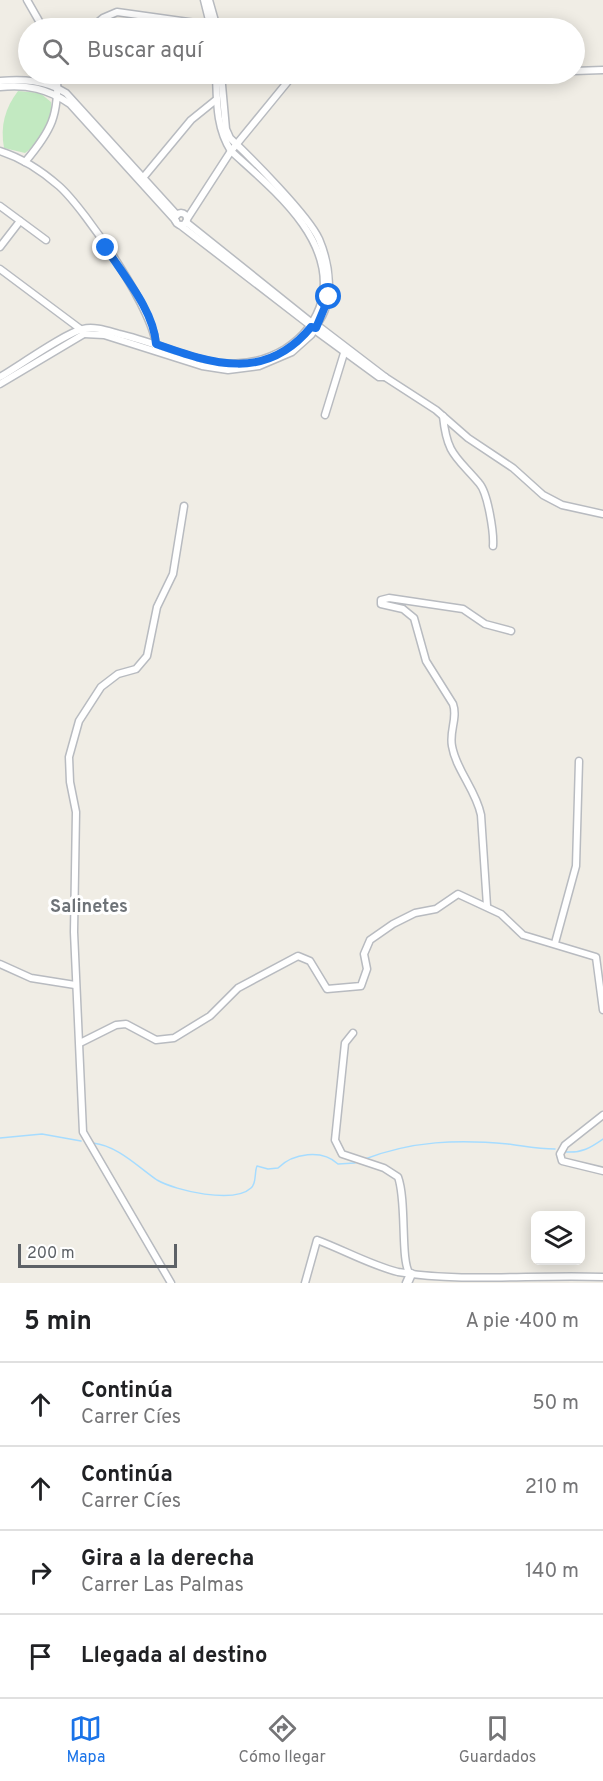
<!DOCTYPE html>
<html lang="es">
<meta charset="utf-8">
<style>
:root{--surface:#fff;--page:#f2f2f2;--text:#202124;--muted:#757577;--line:#e0e0e0;--accent:#1a73e8}
body{margin:0;font-family:Overpass,sans-serif;background:var(--page);color:var(--text)}
.controls{position:absolute;right:18px;bottom:18px;display:grid;overflow:hidden;border-radius:9px;box-shadow:0 3px 15px #0003}
.controls button{width:54px;height:54px;display:grid;place-items:center;padding:0;border:0;border-bottom:2px solid var(--line);background:var(--surface);color:var(--text);font:30px sans-serif}
.scale{position:absolute;left:18px;bottom:15px;width:159px;box-sizing:border-box;padding-left:6px;border:3px solid #5d6166;border-top:0;font-size:16px;line-height:21px;white-space:nowrap;color:#5d6166;-webkit-text-stroke:4px #fff;paint-order:stroke}
.stop{position:absolute;width:18px;height:18px;margin:-14px;border:4px solid #1a73e8;border-radius:50%;background:#fff}
.stop.end{background:#1a73e8;border-color:#fff;box-shadow:0 2px 6px #0008}
.list{margin:0;padding:0;list-style:none}
h2{display:flex;justify-content:space-between;align-items:center;height:78px;margin:0;padding:0 24px;font-size:26px}
h2 small{font-size:20px;font-weight:400;color:var(--muted)}
.list li{display:grid;grid-template-columns:39px 1fr auto;gap:18px;align-items:center;box-sizing:border-box;height:84px;padding:0 24px;border-top:2px solid var(--line)}
.list b{display:block;font-size:22px;white-space:nowrap}
.list p{margin:0;font-size:20px;white-space:nowrap;color:var(--muted)}
.list em{font-size:20px;font-style:normal;color:var(--muted)}
.icon{flex:none;width:33px;height:33px;fill:none;stroke:currentColor;stroke-width:2;stroke-linecap:round;stroke-linejoin:round}
.map{position:relative;flex:none;width:603px;height:1283px;overflow:hidden}
.search{position:absolute;background:var(--surface);box-shadow:0 3px 15px #0003;left:18px;right:18px;top:18px;height:66px;display:flex;align-items:center;gap:15px;box-sizing:border-box;padding:0 21px;border-radius:33px;color:var(--muted);font-size:22px}
.sheet{height:414px;background:var(--surface)}
nav{display:flex;justify-content:space-around;align-items:center;box-sizing:border-box;height:84px;border-top:2px solid var(--line);background:var(--surface);font-size:16px;color:var(--muted)}
nav a{display:grid;justify-items:center;gap:3px}
nav .on{color:var(--accent)}
.map>svg:first-child{display:block}
</style>
<div class="map">
<svg width="603" height="1283" viewBox="0 0 603 1283">
<rect width="100%" height="100%" fill="#f0ede5"/>
<!-- green -->
<path fill="#c2e9c1" d="M 18,91 L 40,93 L 51,102 C 53,119 39,143 25,153 L 4,148 C 0,126 5,108 18,91 Z"/>
<g fill="none" stroke-linecap="round" stroke-linejoin="round">
<!-- stream -->
<g stroke="#a6dcff" stroke-width="1.5">
<polyline points="0,1138 42,1134 81,1141"/>
<path d="M 93,1143 C 118,1146 137,1166 157,1180 C 176,1191 234,1204 251,1188 C 257,1183 254,1173 257,1166 L 268,1169 L 278,1168 C 293,1153 322,1149 338,1164 L 355,1163"/>
<path d="M 566,1152 C 582,1153 590,1148 603,1139"/>
<path d="M 365,1159 C 412,1141 458,1139 508,1144 C 524,1146 539,1149 555,1149"/>
</g>
<!-- street casing -->
<g stroke="#b8bbc0" stroke-width="9">
<g id="street">
<polyline points="27,0 43,28"/>
<polyline points="204,0 211,28"/>
<polyline points="209,0 217,28"/>
<polyline points="91,28 103,18 117,12 210,25"/>
<polyline points="574,71 603,70"/>
<path d="M 221,74 L 226,129 L 230,138 C 251,158 308,215 319,239 C 330,265 335,301 317,324"/>
<polyline points="521,74 545,74"/>
<path d="M 0,81 C 23,79 46,80 66,93 L 177,215"/>
<path d="M 0,87 C 27,84 48,89 70,104 L 176,221"/>
<path d="M 0,151 C 22,158 42,171 59,186 C 85,209 159,317 156,350"/>
<path d="M 25,162 C 52,130 59,115 57,74"/>
<polyline points="142,179 191,120 217,99"/>
<polyline points="0,206 46,240"/>
<circle cx="181" cy="219" r="6"/>
<polyline points="187,219 231,151 294,74"/>
<polyline points="186,222 312,323"/>
<polyline points="180,225 311,326"/>
<polyline points="0,247 20,221"/>
<polyline points="0,269 83,331"/>
<polyline points="317,325 385,377 436,410 468,438 513,468 543,495 562,505 603,514"/>
<polyline points="312,328 379,377 385,377"/>
<polyline points="84,334 104,335 202,366 228,370 259,366 292,352 311,335 315,329"/>
<path d="M 0,377 C 19,366 65,333 83,329 C 94,326 108,331 119,334 C 177,347 226,384 285,349 C 304,337 316,322 322,300 C 336,238 271,188 231,151 C 216,128 217,101 216,74"/>
<polyline points="0,384 84,334"/>
<polyline points="325,415 345,350"/>
<path d="M 443,416 C 447,455 456,456 479,483 C 488,493 494,533 493,546"/>
<path d="M 487,906 L 481,815 C 476,790 456,770 452,746 C 449,731 458,718 453,704 L 426,661 L 414,618 L 403,609 L 381,604 L 381,600 L 389,598 L 463,609 L 485,624 L 511,631"/>
<polyline points="555,943 576,866 579,761"/>
<polyline points="0,964 31,978 75,985"/>
<path d="M 353,1033 L 345,1043 L 335,1140 L 342,1154 L 384,1168 L 398,1177 C 407,1201 400,1262 410,1274"/>
<polyline points="80,1043 116,1025 126,1024 156,1040 174,1038 210,1016 238,988 298,956 310,961 327,989 361,986 367,969 364,954 370,940 393,924 415,913 436,909 458,894 501,914 523,935 596,957 603,1010"/>
<polyline points="603,1115 565,1145 560,1154 562,1161 603,1171"/>
<polyline points="171,1283 83,1132 74,932 76,812 70,782 69,757 79,721 101,687 118,674 136,669 147,656 157,607 173,574 184,506"/>
<path d="M 305,1283 L 317,1240 C 344,1250 370,1265 398,1272 C 465,1283 535,1274 603,1277"/>
</g>
</g>
<!-- secondary casing -->
<g stroke="#b9bcc2" stroke-width="11">
<polyline id="secondary" points="407,1283 411,1274"/>
</g>
<!-- street -->
<use href="#street" stroke="#fff" stroke-width="6"/>
<!-- secondary -->
<use href="#secondary" stroke="#fff" stroke-width="8"/>
</g>
<g fill="none" stroke-linecap="round" stroke-linejoin="round">
<!-- route -->
<path stroke="#1a73e8" stroke-width="8" d="M 106,248 C 124,276 154,311 156,344 C 213,364 266,382 311,327 L 316,328 L 329,297"/>
</g>
<g text-anchor="middle" dominant-baseline="central" stroke-width="6" stroke-linejoin="round" paint-order="stroke">
<!-- neighbourhood labels -->
<g font-size="18" font-weight="bold" fill="#6e7378" stroke="#fff">
<text x="89" y="907">Salinetes</text>
</g>
</g>
</svg>
<div class="controls">
<button><svg class="icon" aria-label="layers" viewBox="0 0 24 24"><path d="M12 4l9 5-9 5-9-5zM3 14l9 5 9-5"/></svg></button>
</div>
<div class="scale">200 m</div>
<div class="stop" style="left:329px;top:297px"></div>
<div class="stop end" style="left:106px;top:248px"></div>
<div class="search"><svg class="icon" aria-label="search" viewBox="0 0 24 24"><circle cx="10" cy="10" r="6"/><path d="M15 15l6 6"/></svg>Buscar aquí</div>
</div>
<section class="sheet">
<h2>5 min<small>A pie · 400 m</small></h2>
<ul class="list">
<li><svg class="icon" aria-label="ahead" viewBox="0 0 24 24"><path d="M12 20V5M6 11l6-6 6 6"/></svg><div><b>Continúa</b><p>Carrer Cíes</p></div><em>50 m</em></li>
<li><svg class="icon" aria-label="ahead" viewBox="0 0 24 24"><path d="M12 20V5M6 11l6-6 6 6"/></svg><div><b>Continúa</b><p>Carrer Cíes</p></div><em>210 m</em></li>
<li><svg class="icon" aria-label="right" viewBox="0 0 24 24"><path d="M7 20v-9h11M14 6l5 5-5 5"/></svg><div><b>Gira a la derecha</b><p>Carrer Las Palmas</p></div><em>140 m</em></li>
<li><svg class="icon" aria-label="arrive" viewBox="0 0 24 24"><path d="M6 21V4h12l-3 4 3 4H6"/></svg><div><b>Llegada al destino</b></div></li>
</ul>
</section>
<nav>
<a class="on"><svg class="icon" aria-label="map" viewBox="0 0 24 24"><path d="M3 6l6-2 6 2 6-2v14l-6 2-6-2-6 2zM9 4v14M15 6v14"/></svg>Mapa</a>
<a><svg class="icon" aria-label="directions" viewBox="0 0 24 24"><path d="M12 3l9 9-9 9-9-9zM9 14v-3h6M13 9l2 2-2 2"/></svg>Cómo llegar</a>
<a><svg class="icon" aria-label="saved" viewBox="0 0 24 24"><path d="M7 4h10v16l-5-4-5 4z"/></svg>Guardados</a>
</nav>
